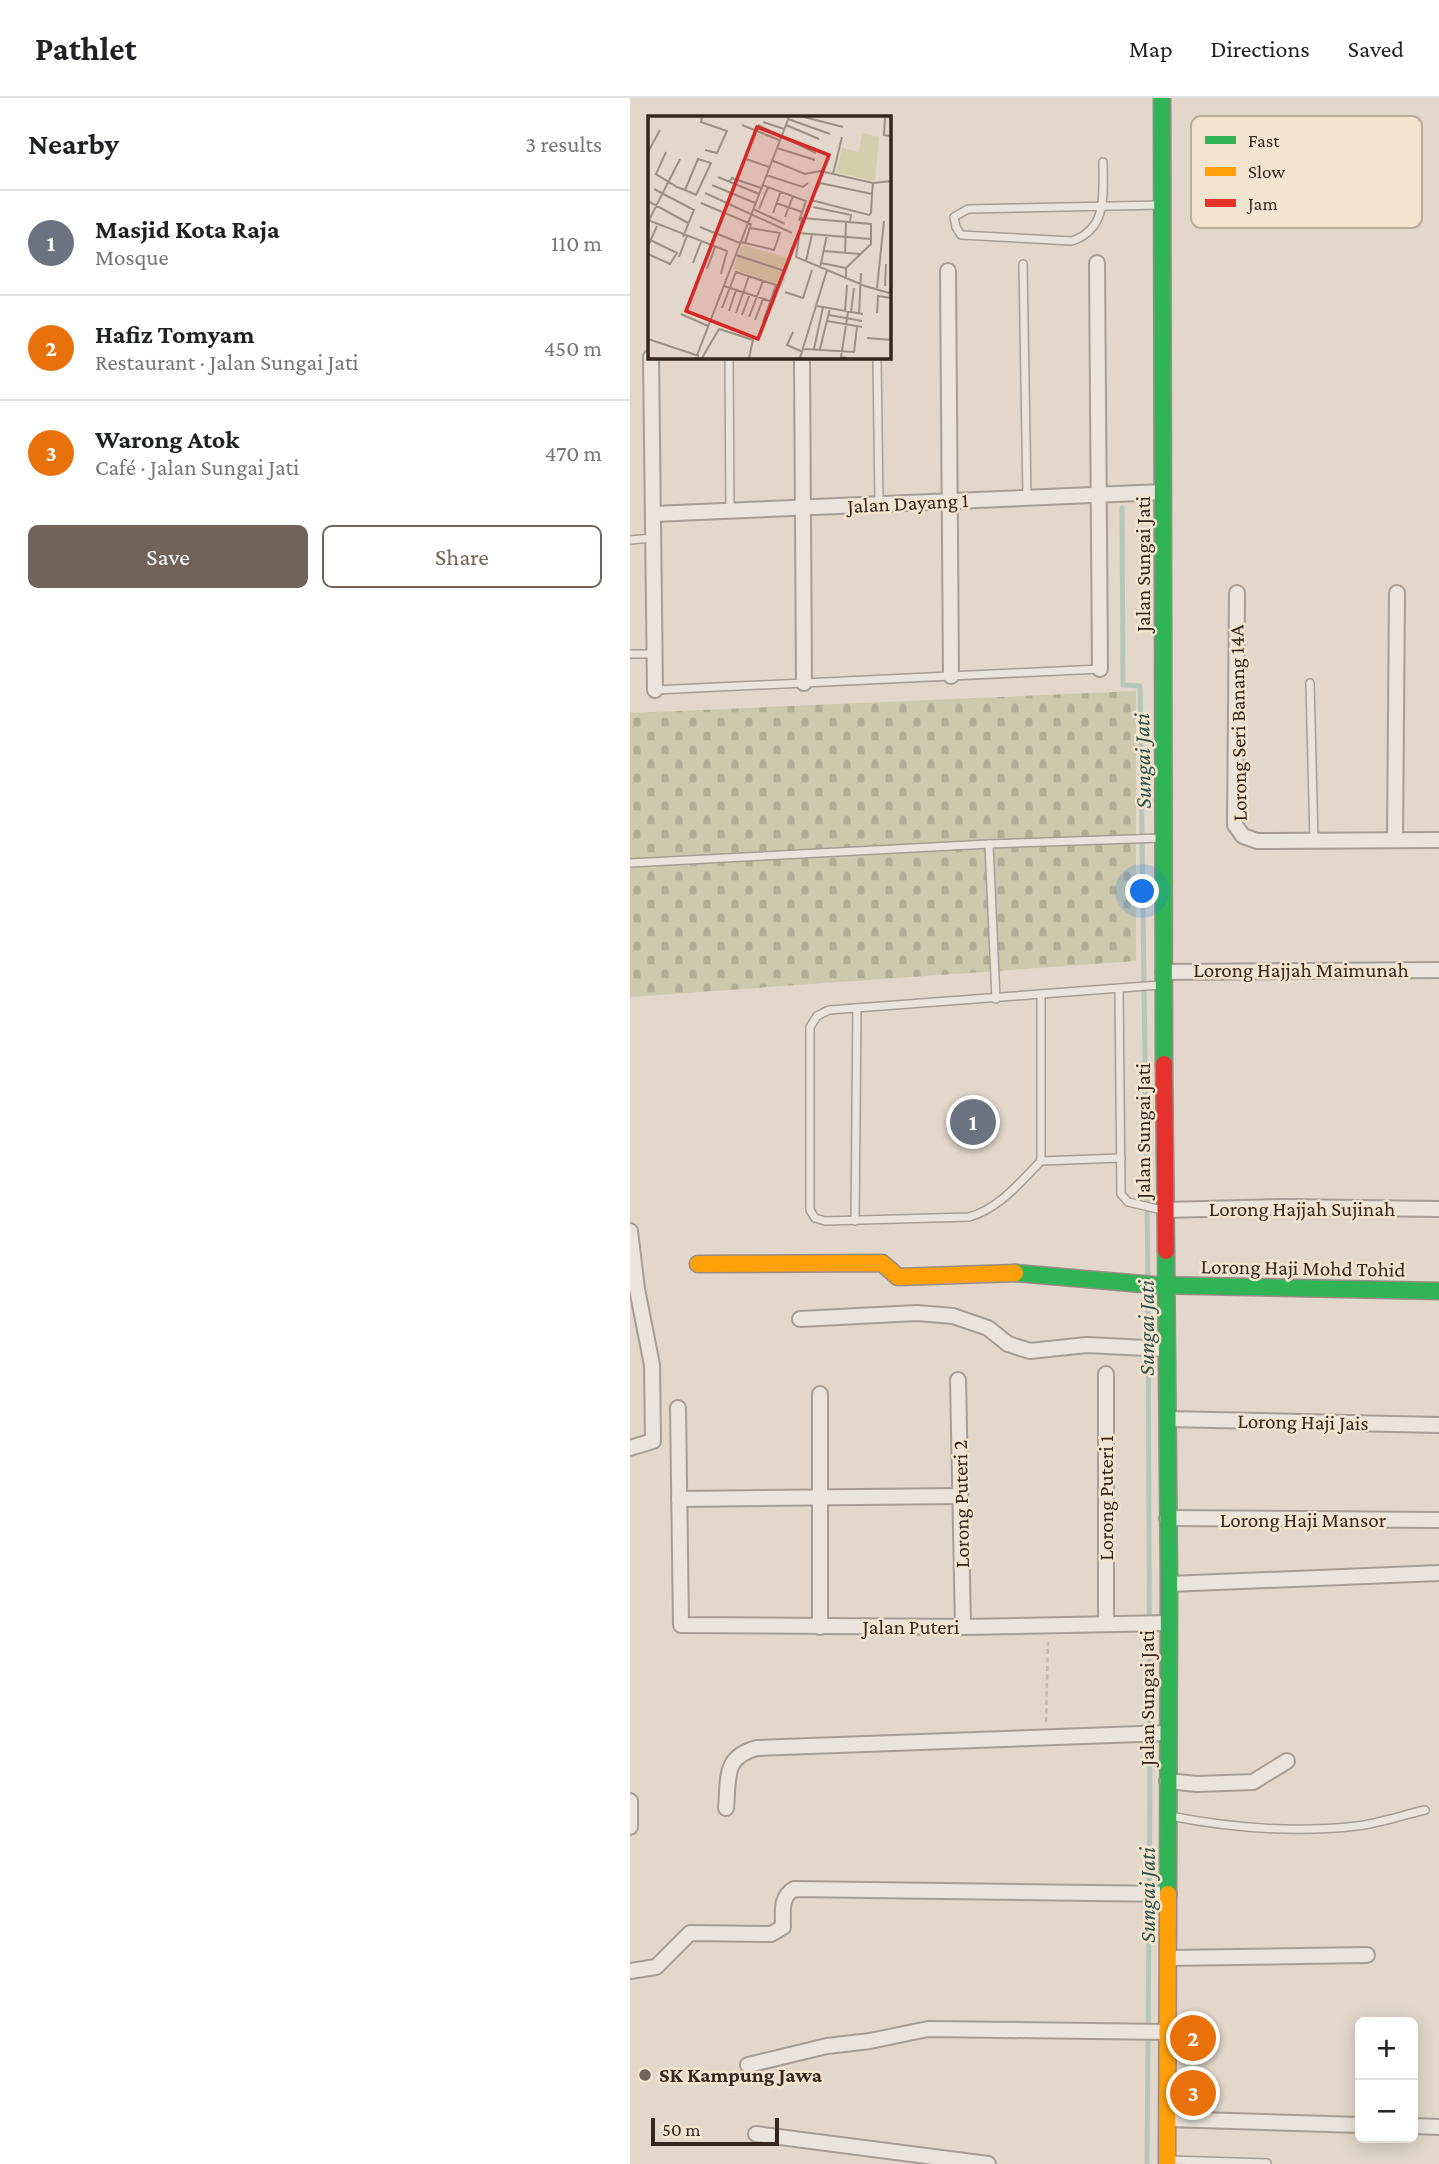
<!DOCTYPE html>
<meta charset="utf-8">
<style>
:root{--surface:#fff;--page:#f6f6f6;--text:#202124;--muted:#757577;--line:#e0e0e0;--accent:#71635a}
body{margin:0;font-family:"Crimson Pro",serif;background:var(--page);color:var(--text)}
.controls{position:absolute;right:21px;bottom:21px;display:grid;overflow:hidden;border-radius:10px;box-shadow:0 4px 18px #0003}
.controls button{width:63px;height:63px;display:grid;place-items:center;padding:0;border:0;border-bottom:2px solid var(--line);background:var(--surface);color:var(--text);font:35px sans-serif}
.scale{position:absolute;left:21px;bottom:18px;width:128px;box-sizing:border-box;padding-left:7px;border:4px solid #34251d;border-top:0;font-size:19px;line-height:24px;white-space:nowrap;color:#34251d;-webkit-text-stroke:5px #f3e4d0;paint-order:stroke}
.you{position:absolute;left:513px;top:794px;width:24px;height:24px;margin:-18px;border:5px solid #fff;border-radius:50%;background:#1a73e8;box-shadow:0 0 0 10px #1a73e833}
.badge{display:grid;place-items:center;width:46px;height:46px;border-radius:50%;background:var(--accent);color:#fff;font-size:23px;font-weight:700}
.pin{position:absolute;translate:-50% -50%;border:4px solid #fff;box-shadow:0 2px 7px #0006}
.list{margin:0;padding:0;list-style:none}
h2{display:flex;justify-content:space-between;align-items:center;height:91px;margin:0;padding:0 28px;font-size:30px}
h2 small{font-size:23px;font-weight:400;color:var(--muted)}
.list li{display:grid;grid-template-columns:46px 1fr auto;gap:21px;align-items:center;box-sizing:border-box;height:105px;padding:0 28px;border-top:2px solid var(--line)}
.list b{display:block;font-size:26px;white-space:nowrap}
.list p{margin:0;font-size:23px;white-space:nowrap;color:var(--muted)}
.list em{font-size:23px;font-style:normal;color:var(--muted)}
.actions{display:flex;gap:14px;padding:21px 28px}
.actions a{flex:1;padding:16px 0;border:2px solid var(--accent);border-radius:10px;text-align:center;font-size:24px;color:var(--accent)}
.actions .main{background:var(--accent);color:#fff}
.map{position:relative;flex:none;width:809px;height:2066px;overflow:hidden}
header{display:flex;align-items:center;gap:42px;box-sizing:border-box;height:98px;padding:0 35px;background:var(--surface);border-bottom:2px solid var(--line)}
header strong{font-size:33px}
nav{display:flex;gap:38px;margin-inline-start:auto;font-size:24px}
main{display:flex}
aside{flex:1;background:var(--surface)}
.map>svg:first-child{display:block}
</style>
<header>
<strong>Pathlet</strong>
<nav><a>Map</a><a>Directions</a><a>Saved</a></nav>
</header>
<main>
<aside>
<h2>Nearby<small>3 results</small></h2>
<ul class="list">
<li><span class="badge" style="background:#6b7280">1</span><div><b>Masjid Kota Raja</b><p>Mosque</p></div><em>110 m</em></li>
<li><span class="badge" style="background:#e8710a">2</span><div><b>Hafiz Tomyam</b><p>Restaurant · Jalan Sungai Jati</p></div><em>450 m</em></li>
<li><span class="badge" style="background:#e8710a">3</span><div><b>Warong Atok</b><p>Café · Jalan Sungai Jati</p></div><em>470 m</em></li>
</ul>
<div class="actions"><a class="main">Save</a><a>Share</a></div>
</aside>
<div class="map">
<svg width="809" height="2066" viewBox="0 0 809 2066">
<defs>
<pattern id="cemetery-stones" width="16" height="16" patternUnits="userSpaceOnUse" patternTransform="scale(1.75)"><rect width="16" height="16" fill="#cec9ac"/><path d="M2 7V4a2 2 0 0 1 4 0v3zM10 15v-3a2 2 0 0 1 4 0v3z" fill="#b2ac94"/></pattern>
</defs>
<rect width="100%" height="100%" fill="#e2d7ca"/>
<!-- cemetery -->
<polygon fill="url(#cemetery-stones)" points="506,593 506,863 0,899 0,615"/>
<g fill="none" stroke-linecap="round" stroke-linejoin="round">
<!-- stream -->
<g stroke="#b6c6b9" stroke-width="5">
<polyline points="492,410 493,587 510,588 518,1181"/>
<polyline points="517,2066 520,1695 518,1191"/>
</g>
<!-- lane casing -->
<g stroke="#a79d94" stroke-width="10">
<g id="lane">
<path d="M 473,64 C 473,96 478,131 442,143 L 331,137 L 326,129 L 324,119 L 338,111 L 531,107"/>
<polyline points="393,166 397,400"/>
<polyline points="99,259 100,412"/>
<polyline points="247,259 249,406"/>
<polyline points="0,442 23,440"/>
<polyline points="0,556 25,556"/>
<polyline points="680,585 684,743"/>
<polyline points="25,592 470,571"/>
<polyline points="359,746 366,901"/>
<polyline points="0,765 359,746 531,740"/>
<polyline points="489,891 491,1096 498,1104 532,1112"/>
<polyline points="411,897 411,1063"/>
<path d="M 491,1060 L 411,1063 C 390,1084 369,1111 339,1119 L 195,1123 L 185,1120 L 180,1112 L 180,929 L 187,918 L 199,912 L 530,887"/>
<polyline points="225,1123 227,910"/>
<path d="M 540,1718 C 601,1730 665,1735 727,1728 C 750,1725 773,1717 795,1712"/>
<polyline points="540,2062 637,2065"/>
</g>
</g>
<!-- street casing -->
<g stroke="#a79d94" stroke-width="18">
<g id="street">
<polyline points="467,165 470,571"/>
<polyline points="318,173 321,578"/>
<polyline points="21,259 25,592"/>
<polyline points="172,259 174,585"/>
<polyline points="23,416 533,394"/>
<polyline points="607,495 605,727 613,738 627,743 809,742"/>
<polyline points="765,742 767,495"/>
<polyline points="533,874 809,872"/>
<polyline points="535,1112 650,1109 809,1111"/>
<polyline points="0,1133 7,1191 22,1267 23,1343 0,1350"/>
<polyline points="170,1221 287,1215 323,1218 358,1230 378,1246 400,1253 457,1247 536,1251"/>
<polyline points="328,1282 333,1529"/>
<polyline points="190,1296 190,1529"/>
<polyline points="48,1310 51,1527 333,1529 538,1525"/>
<polyline points="537,1321 809,1327"/>
<polyline points="49,1401 330,1398"/>
<polyline points="537,1420 809,1422"/>
<polyline points="539,1486 809,1475"/>
<polyline points="476,1525 476,1276"/>
<polyline points="537,1683 567,1686 623,1684 657,1663"/>
<polyline points="0,1703 0,1729"/>
<path d="M 96,1710 C 99,1679 93,1659 127,1650 L 537,1635"/>
<polyline points="539,1860 737,1857"/>
<path d="M 0,1873 L 26,1869 L 60,1835 L 141,1836 L 153,1829 C 153,1814 150,1799 164,1791 L 539,1796"/>
<polyline points="118,1967 197,1948 240,1943 298,1931 538,1934"/>
<polyline points="537,2021 730,2027"/>
<polyline points="783,2028 809,2029"/>
<polyline points="126,2036 358,2066"/>
</g>
</g>
<!-- fast casing -->
<g stroke="#968c84" stroke-width="19">
<g id="fast">
<polyline points="532,0 534,966"/>
<polyline points="536,1153 539,1486 538,1796"/>
<polyline points="385,1175 524,1187 809,1193"/>
</g>
</g>
<!-- slow casing -->
<g stroke="#968c84" stroke-width="19">
<g id="slow">
<polyline points="68,1166 252,1165 268,1179 385,1175"/>
<polyline points="537,2066 538,1796"/>
</g>
</g>
<!-- jam casing -->
<g stroke="#968c84" stroke-width="19">
<polyline id="jam" points="534,966 536,1153"/>
</g>
<!-- path -->
<polyline stroke="#c2bab3" stroke-width="2.5" stroke-dasharray="5 3.5" stroke-linecap="butt" points="416,1624 418,1544"/>
<!-- lane -->
<use href="#lane" stroke="#eae4dc" stroke-width="7"/>
<!-- street -->
<use href="#street" stroke="#eae4dc" stroke-width="14"/>
<!-- fast -->
<use href="#fast" stroke="#30b455" stroke-width="16"/>
<!-- slow -->
<use href="#slow" stroke="#ff9f0a" stroke-width="16"/>
<!-- jam -->
<use href="#jam" stroke="#e5322d" stroke-width="16"/>
</g>
<!-- markers -->
<circle fill="#71635a" stroke="#f3e4d0" stroke-width="2.5" cx="15" cy="1977" r="7"/>
<g text-anchor="middle" dominant-baseline="central" stroke-width="5" stroke-linejoin="round" paint-order="stroke">
<!-- street labels -->
<g font-size="21" fill="#34251d" stroke="#f3e4d0">
<text transform="translate(278 405) rotate(-3)">Jalan Dayang 1</text>
<text transform="translate(513 466) rotate(-90)">Jalan Sungai Jati</text>
<text transform="translate(608 625) rotate(-91)">Lorong Seri Banang 14A</text>
<text x="671" y="872">Lorong Hajjah Maimunah</text>
<text transform="translate(513 1033) rotate(-90)">Jalan Sungai Jati</text>
<text x="672" y="1111">Lorong Hajjah Sujinah</text>
<text transform="translate(673 1170) rotate(1)">Lorong Haji Mohd Tohid</text>
<text transform="translate(673 1324) rotate(1)">Lorong Haji Jais</text>
<text transform="translate(476 1400) rotate(-90)">Lorong Puteri 1</text>
<text transform="translate(331 1406) rotate(-91)">Lorong Puteri 2</text>
<text x="673" y="1422">Lorong Haji Mansor</text>
<text x="281" y="1529">Jalan Puteri</text>
<text transform="translate(517 1600) rotate(-90)">Jalan Sungai Jati</text>
</g>
<!-- poi labels -->
<g font-size="21" font-weight="bold" fill="#34251d" stroke="#f3e4d0" text-anchor="start">
<text x="29" y="1977">SK Kampung Jawa</text>
</g>
<!-- water labels -->
<g font-size="23" font-style="italic" fill="#2d534b" stroke="#f3e4d0">
<text transform="translate(512 663) rotate(-91)">Sungai Jati</text>
<text transform="translate(516 1230) rotate(-90)">Sungai Jati</text>
<text transform="translate(517 1797) rotate(-90)">Sungai Jati</text>
</g>
</g>
<!-- overview -->
<g transform="translate(18 18)">
<rect width="243" height="243" fill="#e2d7ca"/>
<path d="M 94,129 L 143,143 L 135,170 L 85,153 Z" fill="#cec9ac"/>
<path d="M 214,17 L 231,21 L 227,65 L 188,56 L 194,32 L 211,36 Z" fill="#d4cead"/>
<path fill="none" stroke="#9c9085" stroke-width="2" d="M 54,1 L 53,6 L 79,15 L 69,37 L 57,34M 156,1 L 195,11M 237,1 L 236,19 L 244,20M 140,3 L 182,18M 115,6 L 136,13M 94,9 L 131,24M 110,9 L 168,37M 138,9 L 171,23M 129,32 L 167,44M 0,36 L 12,14M 18,36 L 8,58 L 29,71 L 37,74 L 44,77 L 48,79 L 63,47 L 50,43 L 37,74M 98,43 L 121,51M 123,44 L 157,58 L 172,55 L 225,67 L 244,65M 185,58 L 194,21M 118,59 L 155,71 L 160,67M 70,61 L 111,78M 81,66 L 84,62 L 113,72M 64,69 L 107,87M 114,69 L 158,85 L 151,105M 6,73 L 46,94 L 35,121M 57,77 L 144,117M 224,78 L 172,67 L 163,84 L 221,99 L 223,97 L 224,78 L 225,67M 0,85 L 40,107M 53,87 L 103,108 L 97,127M 128,87 L 154,96M 165,91 L 203,99 L 202,106M 105,93 L 137,108M 111,93 L 120,71M 125,97 L 133,75M 137,101 L 145,80M 0,104 L 79,135 L 73,158M 1,104 L 32,43M 52,111 L 92,127M 150,117 L 223,123M 0,123 L 29,137 L 22,148 L 0,138M 93,126 L 126,134 L 132,117 L 102,112M 0,130 L 9,110M 176,135 L 212,138M 197,137 L 198,106M 88,139 L 137,155M 31,141 L 39,120M 158,145 L 164,118M 45,147 L 53,126M 173,147 L 198,152M 172,152 L 179,119M 59,153 L 67,131M 198,162 L 198,152 L 223,128 L 223,108 L 154,102 L 148,141 L 217,170 L 241,177 L 244,169M 76,170 L 122,185M 237,170 L 238,148M 229,172 L 236,105M 137,176 L 155,182 L 164,154M 169,190 L 215,198M 74,192 L 88,156 L 128,169 L 115,206M 81,195 L 88,174M 197,195 L 199,169M 203,196 L 206,172M 88,197 L 101,160M 229,197 L 230,180 L 244,182M 33,198 L 60,210M 211,198 L 213,157M 94,199 L 102,178M 181,199 L 214,205M 101,201 L 115,165M 107,204 L 115,183M 179,205 L 214,211M 145,216 L 139,229 L 155,236M 219,222 L 244,224M 0,223 L 51,240M 156,233 L 206,236 L 209,211M 166,233 L 175,191M 172,233 L 182,192M 48,242 L 141,1M 54,242 L 71,213 L 105,224 L 101,242M 152,242 L 179,154M 199,242 L 193,241 L 200,196"/>
<path fill="#d62828" fill-opacity="0.15" stroke="#d62828" stroke-width="3.5" d="M 109,11 L 181,39 L 110,223 L 38,195 Z"/>
<rect width="243" height="243" fill="none" stroke="#34251d" stroke-width="3.5"/>
</g>
<!-- legend -->
<rect x="561" y="18" width="231" height="112" rx="10" fill="#f3e4d0" stroke="#baab9a" stroke-width="2"/>
<rect x="575" y="38" width="31" height="8" fill="#30b455"/>
<rect x="575" y="69" width="31" height="9" fill="#ff9f0a"/>
<rect x="575" y="101" width="31" height="8" fill="#e5322d"/>
<g font-size="19" fill="#34251d">
<text x="618" y="49">Fast</text>
<text x="618" y="80">Slow</text>
<text x="618" y="112">Jam</text>
</g>
</svg>
<div class="controls">
<button>+</button>
<button>−</button>
</div>
<div class="scale">50 m</div>
<div class="you"></div>
<div class="pin badge" style="left:343px;top:1024px;background:#6b7280">1</div>
<div class="pin badge" style="left:563px;top:1940px;background:#e8710a">2</div>
<div class="pin badge" style="left:563px;top:1995px;background:#e8710a">3</div>
</div>
</main>
